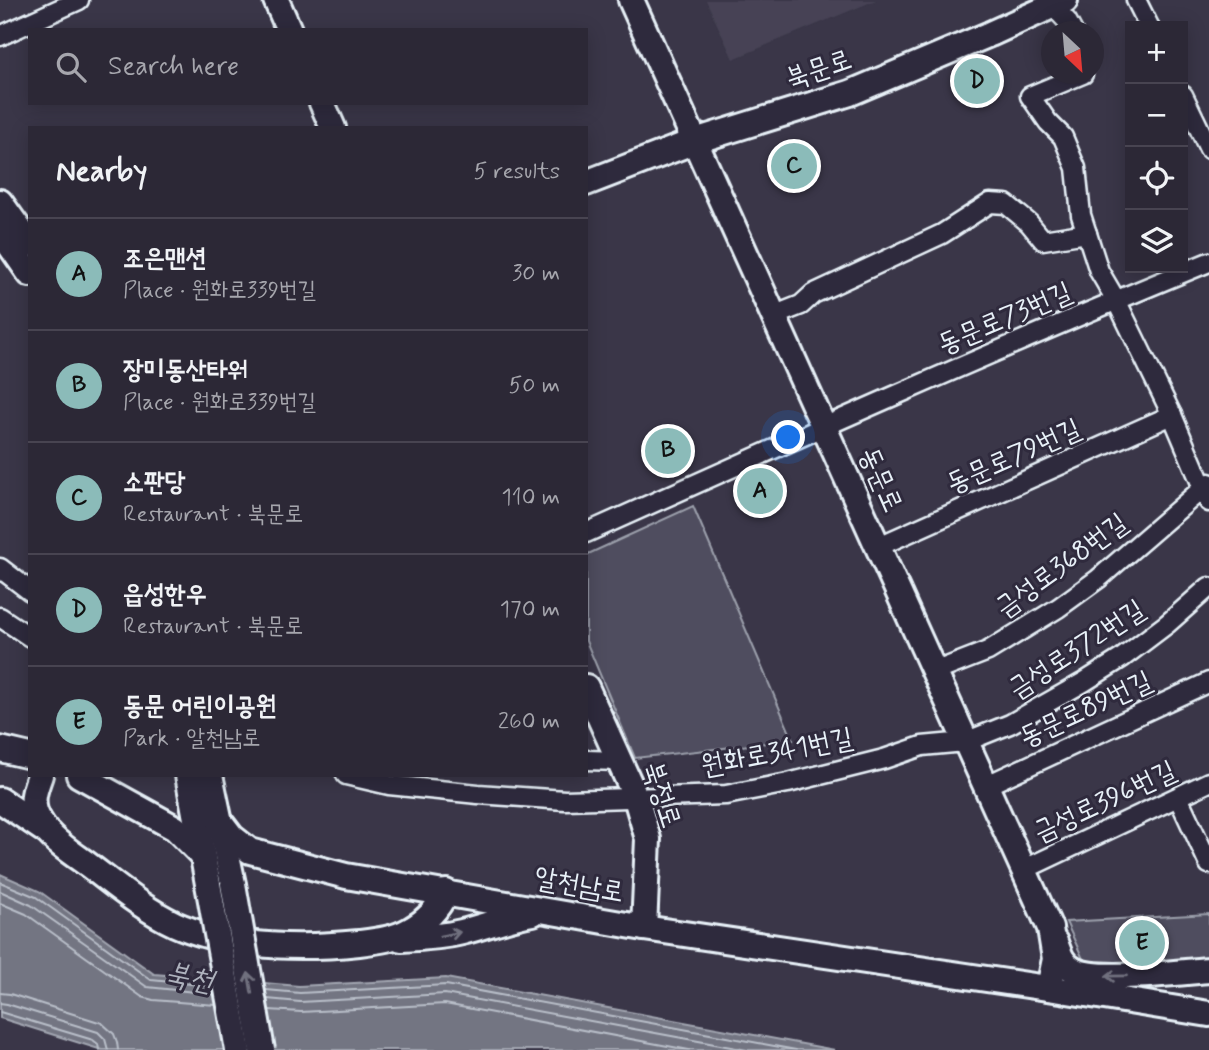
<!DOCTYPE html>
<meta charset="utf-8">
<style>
:root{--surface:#2c2836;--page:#34303e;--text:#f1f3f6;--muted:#a6a6ad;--line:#484451;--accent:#8bbbb9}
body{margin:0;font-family:Mynerve,"Poor Story",sans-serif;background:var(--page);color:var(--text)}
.controls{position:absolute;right:21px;top:21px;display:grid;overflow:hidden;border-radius:0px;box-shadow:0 4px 18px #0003}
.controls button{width:63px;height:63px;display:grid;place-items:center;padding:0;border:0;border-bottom:2px solid var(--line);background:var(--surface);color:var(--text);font:35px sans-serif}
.compass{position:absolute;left:1041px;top:21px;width:63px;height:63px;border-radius:50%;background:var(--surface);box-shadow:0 4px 18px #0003;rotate:154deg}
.you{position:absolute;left:789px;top:438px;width:24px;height:24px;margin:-18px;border:5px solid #fff;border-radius:50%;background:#1a73e8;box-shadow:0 0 0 10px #1a73e833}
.badge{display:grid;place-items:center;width:46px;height:46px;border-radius:50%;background:var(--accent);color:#111;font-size:23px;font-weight:700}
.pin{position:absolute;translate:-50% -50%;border:4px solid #fff;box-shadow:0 2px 7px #0006}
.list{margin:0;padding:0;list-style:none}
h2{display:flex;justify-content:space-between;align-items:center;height:91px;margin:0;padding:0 28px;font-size:30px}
h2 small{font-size:23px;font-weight:400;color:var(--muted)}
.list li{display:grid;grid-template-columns:46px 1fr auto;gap:21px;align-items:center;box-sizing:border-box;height:112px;padding:0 28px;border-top:2px solid var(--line)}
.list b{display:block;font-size:26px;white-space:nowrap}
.list p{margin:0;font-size:23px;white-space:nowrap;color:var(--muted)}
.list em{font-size:23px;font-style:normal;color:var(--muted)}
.icon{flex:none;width:38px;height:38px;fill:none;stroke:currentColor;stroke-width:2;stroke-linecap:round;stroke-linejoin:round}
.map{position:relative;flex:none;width:1209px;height:1050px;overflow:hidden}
.search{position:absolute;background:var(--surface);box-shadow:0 4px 18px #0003;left:28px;top:28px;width:560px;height:77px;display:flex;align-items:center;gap:18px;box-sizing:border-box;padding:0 24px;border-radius:0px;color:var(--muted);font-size:26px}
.panel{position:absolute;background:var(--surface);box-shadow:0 4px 18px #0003;left:28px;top:126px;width:560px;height:651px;border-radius:0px}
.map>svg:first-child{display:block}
</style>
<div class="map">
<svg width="1209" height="1050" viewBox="0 0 1209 1050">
<rect width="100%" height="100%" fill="#3a3648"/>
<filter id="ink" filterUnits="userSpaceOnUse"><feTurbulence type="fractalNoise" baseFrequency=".0143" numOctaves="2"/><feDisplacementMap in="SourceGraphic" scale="14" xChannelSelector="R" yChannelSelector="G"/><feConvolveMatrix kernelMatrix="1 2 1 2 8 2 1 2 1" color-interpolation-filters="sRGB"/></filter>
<g filter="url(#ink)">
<!-- built -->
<polygon fill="#464354" points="706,0 876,0 733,59"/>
<!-- green -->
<g fill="#504e5f" stroke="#9ca0ac" stroke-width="2">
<polygon points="693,506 793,740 635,758 586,641 586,555"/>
<polygon points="1209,914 1209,965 1089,972 1066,922"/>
</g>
<!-- water -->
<polygon fill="#737482" stroke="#a2a6b1" stroke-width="2" points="0,874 39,891 154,974 299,986 446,978 835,1050 102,1050 0,1018"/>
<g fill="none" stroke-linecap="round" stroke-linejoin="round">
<!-- shore -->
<g stroke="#b9bfc9" stroke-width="2">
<polyline points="0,882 36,897 151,980 212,986"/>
<polyline points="0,891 31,905 147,987 214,994"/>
<polyline points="0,903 26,914 142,997 153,1000 216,1005"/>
<polyline points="266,990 300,993 446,985 796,1050"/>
<polyline points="0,993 10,994 102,1023 114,1034 117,1042 118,1050"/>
<polyline points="267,999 300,1002 445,994 747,1050"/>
<polyline points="0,1003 7,1004 98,1032 105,1039 108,1050"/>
<polyline points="269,1010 301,1012 445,1004 689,1050"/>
<polyline points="0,1012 93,1040 98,1044 99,1050"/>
</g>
<!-- street casing -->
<g stroke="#e8f1f8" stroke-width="23">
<g id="street">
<polyline points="1136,0 1149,26"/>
<polyline points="1053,6 1067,21 1073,32"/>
<polyline points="0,36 79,0"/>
<polyline points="1083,74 1030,96 1048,122 1063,137 1076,168 1081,215 1099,271 1116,300 1172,415 1209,502"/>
<polyline points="1183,95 1209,149"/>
<polyline points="773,316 801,305 813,294 942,234 990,203 1006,204 1029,223 1043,240 1087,233"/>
<path d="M 586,533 C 793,440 999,348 1209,262"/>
<polyline points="877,547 1172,415"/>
<polyline points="0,568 30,591"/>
<polyline points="0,617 30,637"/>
<polyline points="934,672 988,651 1058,608 1098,579 1209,483"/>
<polyline points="586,760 619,761"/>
<polyline points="346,775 389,785 478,794 565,800 726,795 788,783 884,759 922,746 965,742 1010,724 1084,682 1122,658 1167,624 1209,587"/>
<polyline points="985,786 1209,682"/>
<polyline points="1178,797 1209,864"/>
<polyline points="1023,870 1209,782"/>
</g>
</g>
<!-- secondary casing -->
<g stroke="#e8f1f8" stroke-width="30">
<g id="secondary">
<polyline points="276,0 289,30"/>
<polyline points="631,0 1050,928 1055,959 1049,988"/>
<polyline points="322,103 333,128"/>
<polyline points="586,183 695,141 850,93 990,34 1065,0"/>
<polyline points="0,202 30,244"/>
<polyline points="0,231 30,274"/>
<polyline points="586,687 636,798 648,839 644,928"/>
<polyline points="0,749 30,756"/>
<path d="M 40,775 C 36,787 31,798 35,811 C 37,817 42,825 46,830 C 56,843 73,854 87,864 C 115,885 143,909 175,924 C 186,929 199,933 210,936 C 258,948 310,948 359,943 C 376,941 395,939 410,930 C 427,921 438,909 446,892"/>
<polyline points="79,775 175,828 202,855"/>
<polyline points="188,775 208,884"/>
<polyline points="210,775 233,884"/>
<polyline points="0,800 46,831"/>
<polyline points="219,820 232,837 250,851 346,876 644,928 1061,990 1209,1014"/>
<path d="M 401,939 C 421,938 442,937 462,932 C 486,926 508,917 533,913"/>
<path d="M 1055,942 C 1059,953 1061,962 1072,969 C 1093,983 1181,972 1209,970"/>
</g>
</g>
<!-- street -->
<use href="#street" stroke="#2f2a3d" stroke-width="18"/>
<!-- secondary -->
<use href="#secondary" stroke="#2f2a3d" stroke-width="24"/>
<!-- secondary-bridge casing -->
<g stroke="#e8f1f8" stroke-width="30" stroke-linecap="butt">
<g id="secondary-bridge">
<polyline points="208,884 238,1050"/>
<polyline points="233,884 262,1050"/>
</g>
</g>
<!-- secondary-bridge -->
<use href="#secondary-bridge" stroke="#2f2a3d" stroke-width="24"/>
</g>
<!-- one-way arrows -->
<defs><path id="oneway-shaft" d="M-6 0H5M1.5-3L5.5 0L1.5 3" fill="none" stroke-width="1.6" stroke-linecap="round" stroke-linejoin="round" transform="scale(1.75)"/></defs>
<g stroke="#70707e">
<use href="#oneway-shaft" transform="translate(450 934) rotate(-11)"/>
<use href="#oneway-shaft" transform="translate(1116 976) rotate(179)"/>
<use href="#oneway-shaft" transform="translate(250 983) rotate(-100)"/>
</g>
</g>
<g text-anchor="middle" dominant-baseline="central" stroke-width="6" stroke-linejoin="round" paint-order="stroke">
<!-- street labels -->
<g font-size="28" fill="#e8f1f8" stroke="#2f2a3d">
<text transform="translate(819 70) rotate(-19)">북문로</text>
<text transform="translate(1005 319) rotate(-23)">동문로73번길</text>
<text transform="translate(1014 457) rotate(-24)">동문로79번길</text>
<text transform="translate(880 480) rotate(66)">동문로</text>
<text transform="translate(1062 566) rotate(-36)">금성로368번길</text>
<text transform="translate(1077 650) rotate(-33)">금성로372번길</text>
<text transform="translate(1086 710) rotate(-25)">동문로89번길</text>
<text transform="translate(777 753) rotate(-11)">원화로341번길</text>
<text transform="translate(661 795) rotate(72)">북정로</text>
<text transform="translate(1105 802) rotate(-25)">금성로396번길</text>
<text transform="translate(579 886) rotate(10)">알천남로</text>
</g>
<!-- water labels -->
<g font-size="30" font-style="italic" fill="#aeb2bd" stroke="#2f2a3d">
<text transform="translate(189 978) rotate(12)">북천</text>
</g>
</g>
</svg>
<div class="controls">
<button>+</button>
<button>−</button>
<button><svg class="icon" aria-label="locate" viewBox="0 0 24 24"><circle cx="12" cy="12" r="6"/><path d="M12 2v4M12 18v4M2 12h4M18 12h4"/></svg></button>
<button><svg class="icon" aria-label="layers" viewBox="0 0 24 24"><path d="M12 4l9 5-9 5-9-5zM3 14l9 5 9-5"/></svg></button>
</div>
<svg class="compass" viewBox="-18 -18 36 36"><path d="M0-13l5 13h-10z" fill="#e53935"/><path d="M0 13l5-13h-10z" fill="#a6a6ad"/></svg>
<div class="you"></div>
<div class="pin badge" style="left:760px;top:491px">A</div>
<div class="pin badge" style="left:668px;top:451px">B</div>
<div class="pin badge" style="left:794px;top:166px">C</div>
<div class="pin badge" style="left:977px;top:81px">D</div>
<div class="pin badge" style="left:1142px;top:943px">E</div>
<div class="search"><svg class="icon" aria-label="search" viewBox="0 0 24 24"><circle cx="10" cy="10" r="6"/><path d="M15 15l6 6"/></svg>Search here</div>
<section class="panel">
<h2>Nearby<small>5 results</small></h2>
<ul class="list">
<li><span class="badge">A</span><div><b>조은맨션</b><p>Place · 원화로339번길</p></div><em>30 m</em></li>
<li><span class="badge">B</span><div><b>장미동산타워</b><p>Place · 원화로339번길</p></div><em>50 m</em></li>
<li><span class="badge">C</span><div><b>소판당</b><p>Restaurant · 북문로</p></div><em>110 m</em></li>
<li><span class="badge">D</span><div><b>읍성한우</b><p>Restaurant · 북문로</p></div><em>170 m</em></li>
<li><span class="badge">E</span><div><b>동문 어린이공원</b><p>Park · 알천남로</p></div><em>260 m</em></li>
</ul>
</section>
</div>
